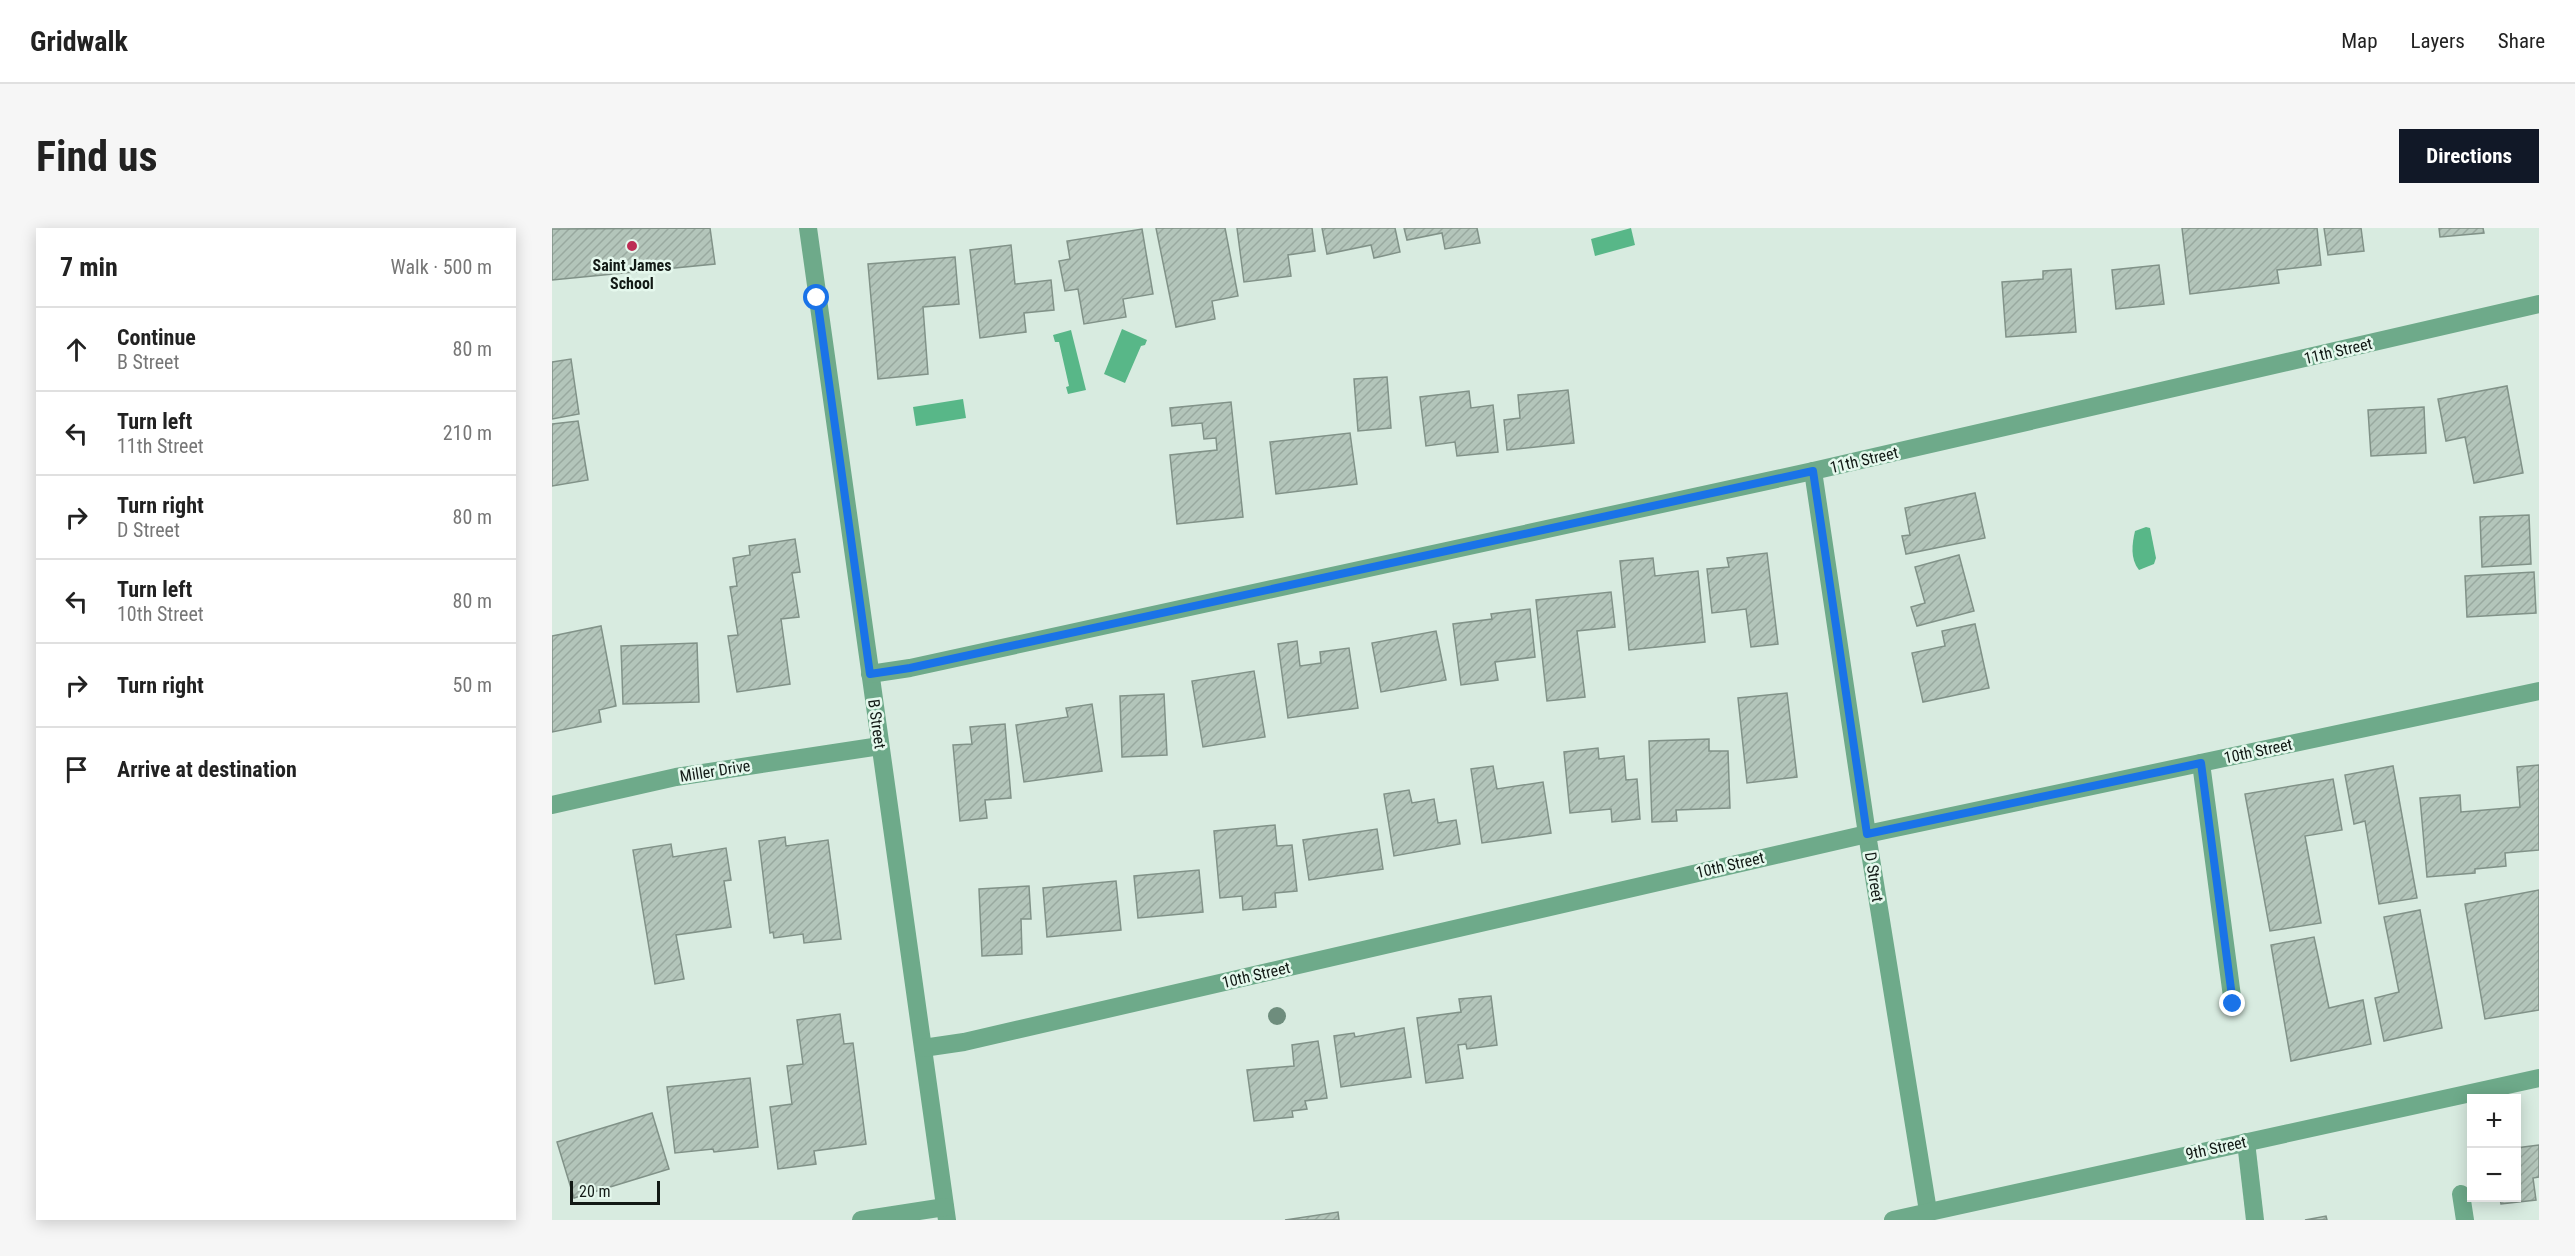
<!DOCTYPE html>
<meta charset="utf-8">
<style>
:root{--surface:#fff;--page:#f6f6f6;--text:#222;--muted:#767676;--line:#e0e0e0;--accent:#111827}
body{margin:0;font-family:"Roboto Condensed",sans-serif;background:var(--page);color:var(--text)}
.controls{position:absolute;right:18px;bottom:18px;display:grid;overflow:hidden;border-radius:0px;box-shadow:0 3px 15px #0003}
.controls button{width:54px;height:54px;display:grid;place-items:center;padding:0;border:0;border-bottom:2px solid var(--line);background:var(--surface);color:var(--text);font:30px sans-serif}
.scale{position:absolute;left:18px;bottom:15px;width:90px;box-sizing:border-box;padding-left:6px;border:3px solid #121915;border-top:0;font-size:16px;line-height:21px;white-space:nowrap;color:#121915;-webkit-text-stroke:4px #e5f8ed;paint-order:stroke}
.stop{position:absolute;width:18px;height:18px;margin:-14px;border:4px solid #1a73e8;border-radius:50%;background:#fff}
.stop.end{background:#1a73e8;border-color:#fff;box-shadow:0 2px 6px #0008}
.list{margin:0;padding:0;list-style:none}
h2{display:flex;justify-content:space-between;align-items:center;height:78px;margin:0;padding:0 24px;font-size:26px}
h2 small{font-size:20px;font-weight:400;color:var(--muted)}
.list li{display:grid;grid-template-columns:39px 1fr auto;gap:18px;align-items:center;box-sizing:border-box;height:84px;padding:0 24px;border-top:2px solid var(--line)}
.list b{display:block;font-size:22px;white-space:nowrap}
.list p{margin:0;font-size:20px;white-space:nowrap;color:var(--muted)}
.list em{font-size:20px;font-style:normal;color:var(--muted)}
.icon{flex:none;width:33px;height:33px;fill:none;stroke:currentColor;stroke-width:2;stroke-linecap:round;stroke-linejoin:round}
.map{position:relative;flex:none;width:1987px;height:992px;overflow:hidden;border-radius:0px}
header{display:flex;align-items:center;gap:36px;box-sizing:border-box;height:84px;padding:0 30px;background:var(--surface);border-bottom:2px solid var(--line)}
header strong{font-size:28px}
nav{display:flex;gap:33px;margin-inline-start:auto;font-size:21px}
.intro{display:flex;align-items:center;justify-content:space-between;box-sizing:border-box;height:144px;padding:0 36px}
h1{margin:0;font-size:42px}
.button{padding:15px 27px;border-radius:0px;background:var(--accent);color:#fff;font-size:21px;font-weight:700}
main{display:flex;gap:36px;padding:0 36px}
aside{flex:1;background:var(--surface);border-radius:0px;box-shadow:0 3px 15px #0003}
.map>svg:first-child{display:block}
</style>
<header>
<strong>Gridwalk</strong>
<nav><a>Map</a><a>Layers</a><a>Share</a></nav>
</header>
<div class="intro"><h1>Find us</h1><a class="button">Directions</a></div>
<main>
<aside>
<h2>7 min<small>Walk · 500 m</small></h2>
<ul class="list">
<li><svg class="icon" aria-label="ahead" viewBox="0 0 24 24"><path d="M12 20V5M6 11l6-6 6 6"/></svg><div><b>Continue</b><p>B Street</p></div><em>80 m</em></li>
<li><svg class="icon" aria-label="left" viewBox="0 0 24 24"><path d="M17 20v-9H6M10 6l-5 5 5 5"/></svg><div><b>Turn left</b><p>11th Street</p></div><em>210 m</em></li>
<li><svg class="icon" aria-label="right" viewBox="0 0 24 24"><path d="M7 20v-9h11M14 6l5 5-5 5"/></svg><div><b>Turn right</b><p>D Street</p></div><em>80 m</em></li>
<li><svg class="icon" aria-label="left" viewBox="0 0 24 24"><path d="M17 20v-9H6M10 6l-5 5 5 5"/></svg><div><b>Turn left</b><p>10th Street</p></div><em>80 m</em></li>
<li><svg class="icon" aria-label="right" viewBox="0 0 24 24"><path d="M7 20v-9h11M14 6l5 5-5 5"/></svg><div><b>Turn right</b></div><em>50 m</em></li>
<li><svg class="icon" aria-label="arrive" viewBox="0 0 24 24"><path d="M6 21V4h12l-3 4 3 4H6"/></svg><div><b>Arrive at destination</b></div></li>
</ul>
</aside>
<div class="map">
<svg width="1987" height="992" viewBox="0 0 1987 992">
<defs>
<pattern id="building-hatch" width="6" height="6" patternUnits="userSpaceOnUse" patternTransform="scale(1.5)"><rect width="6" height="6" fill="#b3c5ba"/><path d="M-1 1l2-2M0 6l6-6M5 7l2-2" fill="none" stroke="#99a99f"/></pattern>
</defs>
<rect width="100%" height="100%" fill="#d8ebe0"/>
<!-- water -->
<g fill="#58b788">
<polygon points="1079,0 1083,17 1043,28 1039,11"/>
<polygon points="570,101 595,112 593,117 589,118 573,155 552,146"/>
<polygon points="519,102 534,162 516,166 514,159 517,158 507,114 503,114 501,107"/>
<polygon points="411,171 414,190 364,198 361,179"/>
<path d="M 1594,299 L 1598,300 L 1604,330 L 1602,336 L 1587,342 C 1578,331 1580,316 1583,303 Z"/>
</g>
<!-- building -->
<g fill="url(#building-hatch)" stroke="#819288" stroke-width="1.5">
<polygon points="158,0 163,36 0,52 0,1"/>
<polygon points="604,0 673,0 686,68 660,73 663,91 624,99"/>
<polygon points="685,0 760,0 763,23 736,27 739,48 692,54"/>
<polygon points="770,0 843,0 848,24 822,30 819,17 775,26"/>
<polygon points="852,0 925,0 928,15 893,21 890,5 855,12"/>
<polygon points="1630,0 1765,0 1769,37 1725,42 1727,55 1638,66"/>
<polygon points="1772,0 1809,0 1812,23 1776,27"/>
<polygon points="1887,0 1931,0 1932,5 1888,9"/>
<polygon points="590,1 601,66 571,71 574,89 532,96 526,61 513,63 507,33 518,31 515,13"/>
<polygon points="459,17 463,56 499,52 502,82 472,85 474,104 428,110 418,22"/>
<polygon points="403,29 407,76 371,79 376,146 326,151 316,36"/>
<polygon points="1607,37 1612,76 1564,81 1560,42"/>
<polygon points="1519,41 1524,104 1454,109 1450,54 1491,51 1491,43"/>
<polygon points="19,131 27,186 0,191 0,134"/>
<polygon points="835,149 839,200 806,203 802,151"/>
<polygon points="1955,158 1971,245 1922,255 1913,209 1894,213 1886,171"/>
<polygon points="1016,162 1022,215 955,222 952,192 968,190 966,167"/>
<polygon points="917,163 919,180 941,177 946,224 905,228 903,214 874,218 868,169"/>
<polygon points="679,174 691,289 625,296 618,227 665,222 664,210 652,211 650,195 620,198 618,180"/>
<polygon points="1872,179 1874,225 1819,228 1816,182"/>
<polygon points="26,193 36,252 0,258 0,196"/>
<polygon points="798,205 805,256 724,266 718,214"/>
<polygon points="1423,265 1433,310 1354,326 1350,308 1358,307 1353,280"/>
<polygon points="1977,287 1979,336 1930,339 1928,289"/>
<polygon points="243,311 248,344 240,345 247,389 229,391 238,456 185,464 176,408 186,407 178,359 185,358 181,330 198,327 197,318"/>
<polygon points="1215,325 1226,416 1199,419 1194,381 1160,385 1155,341 1177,339 1175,330"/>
<polygon points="1407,327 1422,383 1365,398 1359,379 1373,375 1363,339"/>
<polygon points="1101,330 1103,348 1146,343 1153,414 1077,422 1068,333"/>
<polygon points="1982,344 1984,385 1915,389 1913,348"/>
<polygon points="1059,364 1063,399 1025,403 1033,469 995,473 984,372"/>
<polygon points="978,381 983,429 943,434 946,452 909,457 901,396 940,391 939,386"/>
<polygon points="1423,396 1437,460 1371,474 1360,425 1393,418 1390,403"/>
<polygon points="49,398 64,478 47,482 49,494 0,504 0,408"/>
<polygon points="884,403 894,452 829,464 820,415"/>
<polygon points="745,413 748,438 769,435 768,424 797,420 806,480 736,490 726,416"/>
<polygon points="145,415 147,474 71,476 69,418"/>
<polygon points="702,443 713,509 651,519 640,453"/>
<polygon points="1235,465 1245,549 1195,555 1186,470"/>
<polygon points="612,466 615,527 570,529 568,468"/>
<polygon points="540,476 550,543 472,554 464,497 516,489 514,480"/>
<polygon points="453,496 459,570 433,572 435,590 408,593 401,517 420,516 418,499"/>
<polygon points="1157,511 1157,523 1176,523 1178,580 1124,582 1125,593 1100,594 1097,513"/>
<polygon points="1046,520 1047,531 1072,528 1074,552 1085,551 1088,591 1060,594 1059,581 1018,585 1012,524"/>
<polygon points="1987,537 1987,622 1953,625 1954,638 1923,641 1923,645 1875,649 1868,570 1908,567 1909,584 1968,579 1965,539"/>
<polygon points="941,538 945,561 991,554 999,605 930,615 919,541"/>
<polygon points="1841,538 1865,670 1827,676 1813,593 1802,596 1793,547"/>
<polygon points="1781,551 1790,602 1753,608 1769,695 1718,703 1693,566"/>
<polygon points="857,562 860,575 882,571 886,595 904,592 908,616 842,628 832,566"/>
<polygon points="723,597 725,618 740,617 745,663 723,665 724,679 691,682 690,668 668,670 662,603"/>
<polygon points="825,601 831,641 757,652 751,612"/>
<polygon points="233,609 234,618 276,612 289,711 252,715 251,706 222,710 221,704 218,705 207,613"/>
<polygon points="119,616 121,629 174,620 179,652 172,653 179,699 124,707 132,751 103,756 81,622"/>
<polygon points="647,642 651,684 586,690 582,648"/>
<polygon points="564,653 569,702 495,709 491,660"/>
<polygon points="477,658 479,691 469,691 470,726 430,728 427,661"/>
<polygon points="1987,662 1987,782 1933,791 1913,676"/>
<polygon points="1868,682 1890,800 1832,813 1823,770 1847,764 1832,689"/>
<polygon points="1762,709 1777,780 1811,772 1819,816 1739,833 1719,717"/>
<polygon points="939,768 945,817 915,821 914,816 906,817 911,850 874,855 865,790 909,784 907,771"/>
<polygon points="288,786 292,816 301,815 314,916 262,923 264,936 226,941 218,879 240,876 235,838 251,836 245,792"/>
<polygon points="852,800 859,849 789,859 782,808 802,805 803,809"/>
<polygon points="766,813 775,870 753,873 755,881 740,883 741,889 702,893 695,842 742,838 740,817"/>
<polygon points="198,850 206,919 162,924 161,921 123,925 115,859"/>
<polygon points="100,885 117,941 22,970 5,914"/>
<polygon points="1987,917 1987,949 1981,950 1984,972 1949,976 1948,970 1964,970 1964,920"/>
<polygon points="786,984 787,992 733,992"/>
<polygon points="1774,988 1775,992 1753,992"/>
</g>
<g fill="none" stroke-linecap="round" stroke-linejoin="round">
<!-- minor -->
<g stroke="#6eaa8a" stroke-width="18">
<polyline points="256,0 395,992"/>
<polyline points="1261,243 1315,606 1376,983"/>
<polyline points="318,446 358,440 1261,243 1987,76"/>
<polyline points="1649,535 1681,776"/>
<polyline points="0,577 124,549 328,518"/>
<polyline points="371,820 412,814 1315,606 1987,463"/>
<polyline points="1694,914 1703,992"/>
<polyline points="1909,966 1913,992"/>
<polyline points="309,992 393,979"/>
<polyline points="1341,992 1987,850"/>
</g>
</g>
<!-- trees -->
<circle fill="#6e8d7d" cx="725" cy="788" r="9"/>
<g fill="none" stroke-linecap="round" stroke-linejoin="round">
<!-- route -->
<polyline stroke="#1a73e8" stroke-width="8" points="265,70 318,446 358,440 1261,243 1315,606 1649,535 1681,776"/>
</g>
<!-- markers -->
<circle fill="#bd2d55" stroke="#e5f8ed" stroke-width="2" cx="80" cy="18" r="6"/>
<g text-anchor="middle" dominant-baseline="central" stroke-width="5" stroke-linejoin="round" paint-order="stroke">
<!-- poi labels -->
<g font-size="16" font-weight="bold" fill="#121915" stroke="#e5f8ed">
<text x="80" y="37">Saint James<tspan x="80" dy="18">School</tspan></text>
</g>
<!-- street labels -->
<g font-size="16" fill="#121915" stroke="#e5f8ed">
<text transform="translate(1786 123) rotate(-13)">11th Street</text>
<text transform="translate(1312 232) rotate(-13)">11th Street</text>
<text transform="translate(325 496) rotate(82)">B Street</text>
<text transform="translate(1706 523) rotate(-12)">10th Street</text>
<text transform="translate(163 543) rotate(-9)">Miller Drive</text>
<text transform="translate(1178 637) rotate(-13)">10th Street</text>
<text transform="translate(1322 649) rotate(81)">D Street</text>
<text transform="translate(704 747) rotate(-13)">10th Street</text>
<text transform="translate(1664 920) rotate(-12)">9th Street</text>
</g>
</g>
</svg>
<div class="controls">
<button>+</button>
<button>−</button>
</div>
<div class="scale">20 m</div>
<div class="stop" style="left:265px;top:70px"></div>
<div class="stop end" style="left:1681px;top:776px"></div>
</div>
</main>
